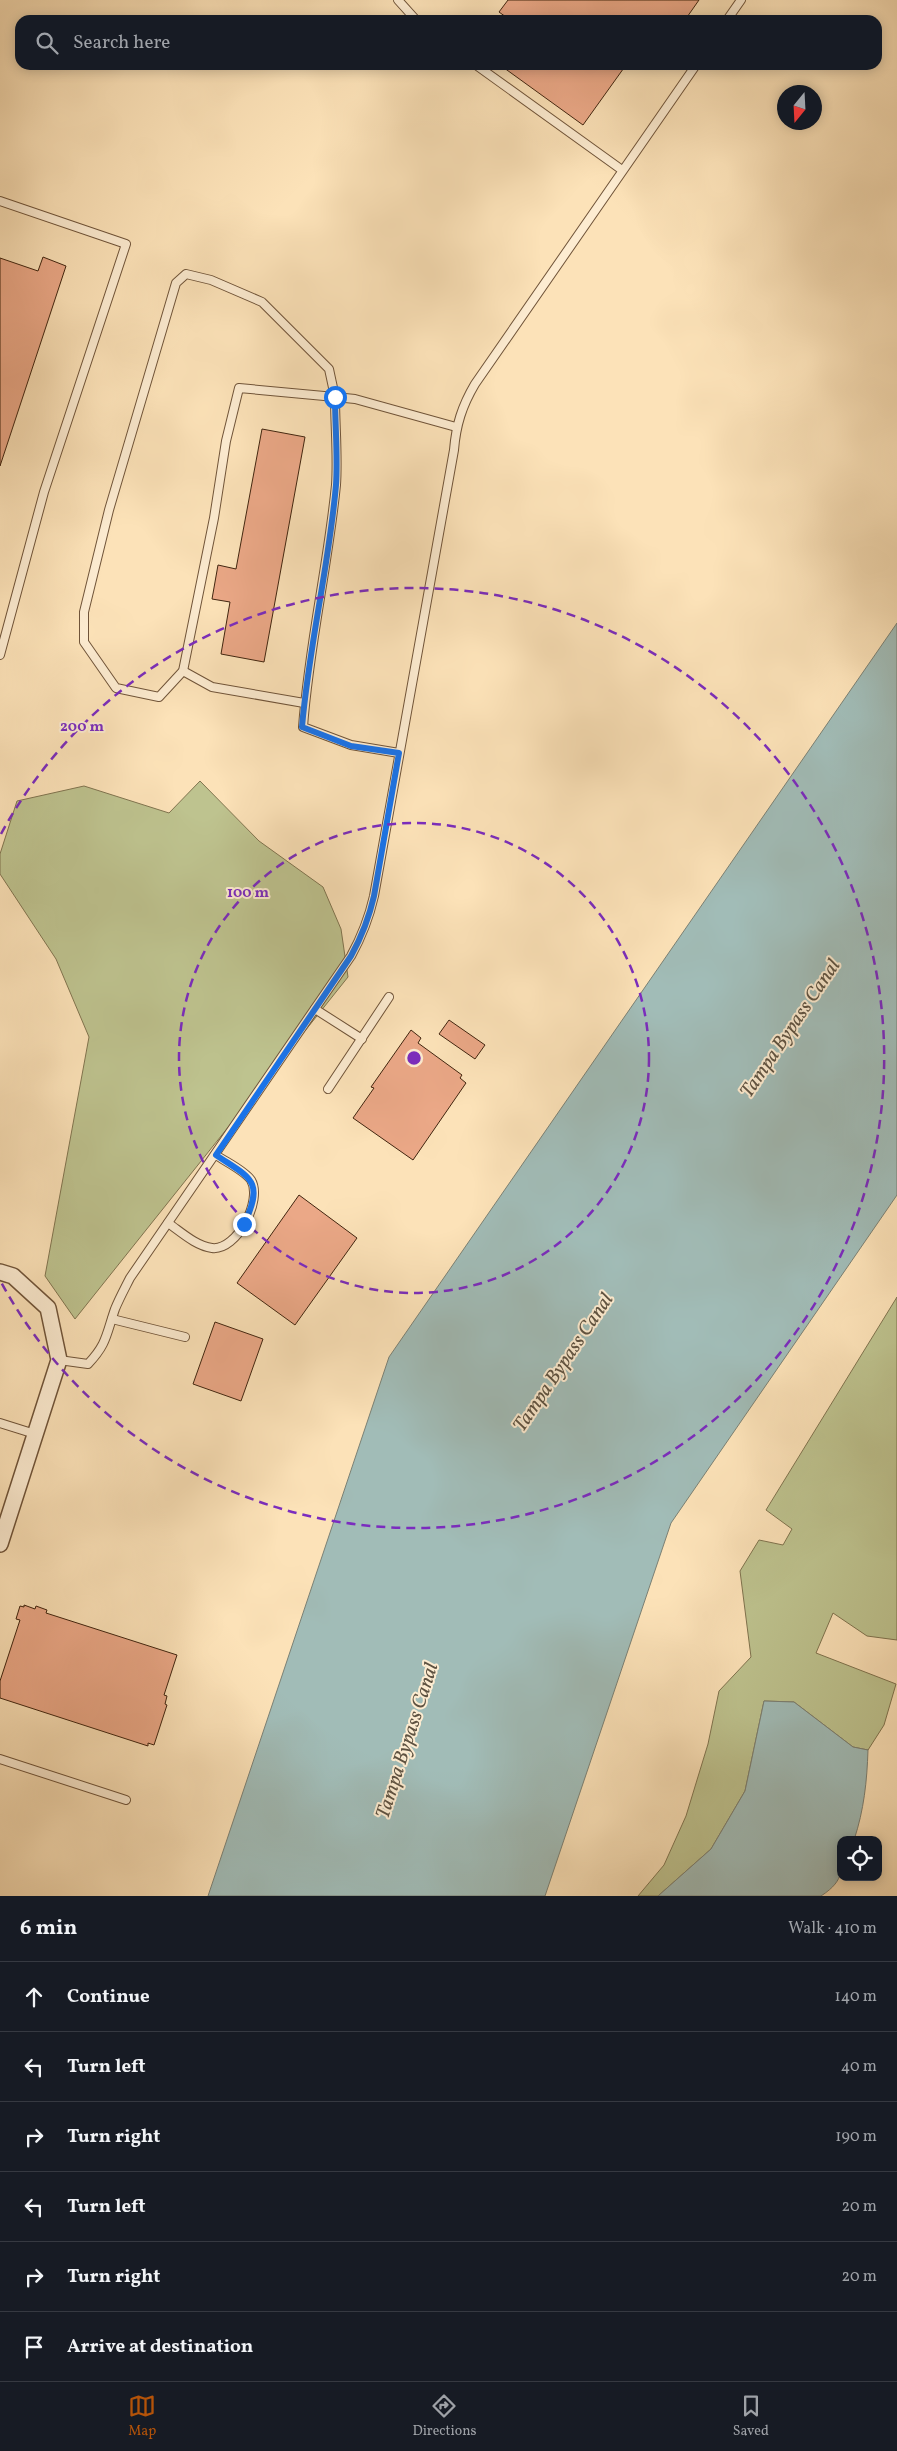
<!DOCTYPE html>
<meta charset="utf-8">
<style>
:root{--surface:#171b24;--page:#242831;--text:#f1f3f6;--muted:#9ea1a6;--line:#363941;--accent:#b45309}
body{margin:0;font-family:Vollkorn,serif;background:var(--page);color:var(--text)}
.controls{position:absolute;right:15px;bottom:15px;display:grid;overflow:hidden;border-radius:10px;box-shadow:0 2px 12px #0003}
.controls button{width:45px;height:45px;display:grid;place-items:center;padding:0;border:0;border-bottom:1px solid var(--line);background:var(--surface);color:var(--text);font:25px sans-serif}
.compass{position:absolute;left:777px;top:85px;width:45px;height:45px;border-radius:50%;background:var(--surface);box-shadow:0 2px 12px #0003;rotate:198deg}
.stop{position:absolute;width:15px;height:15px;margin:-11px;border:4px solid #1a73e8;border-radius:50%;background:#fff}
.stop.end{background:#1a73e8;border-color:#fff;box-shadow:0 1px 5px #0008}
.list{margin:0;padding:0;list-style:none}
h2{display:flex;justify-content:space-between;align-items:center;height:65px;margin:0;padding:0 20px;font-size:21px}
h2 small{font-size:16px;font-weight:400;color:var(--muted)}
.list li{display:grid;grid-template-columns:32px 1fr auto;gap:15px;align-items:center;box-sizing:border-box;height:70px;padding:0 20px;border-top:1px solid var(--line)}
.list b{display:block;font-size:19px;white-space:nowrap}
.list em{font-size:16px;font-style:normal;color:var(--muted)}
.icon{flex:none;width:28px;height:28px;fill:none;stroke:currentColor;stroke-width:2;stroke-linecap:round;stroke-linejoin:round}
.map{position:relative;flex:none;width:897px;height:1896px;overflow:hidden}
.search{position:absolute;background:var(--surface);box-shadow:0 2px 12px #0003;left:15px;right:15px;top:15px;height:55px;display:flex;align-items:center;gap:12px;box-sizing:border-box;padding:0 18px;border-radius:15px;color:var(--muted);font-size:19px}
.sheet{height:485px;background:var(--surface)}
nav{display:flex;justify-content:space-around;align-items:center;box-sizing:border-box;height:70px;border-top:1px solid var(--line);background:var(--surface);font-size:14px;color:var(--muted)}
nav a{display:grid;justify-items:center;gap:2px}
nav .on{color:var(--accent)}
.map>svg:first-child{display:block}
</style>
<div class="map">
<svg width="897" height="1896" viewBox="0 0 897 1896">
<rect width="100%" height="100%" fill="#fce2b8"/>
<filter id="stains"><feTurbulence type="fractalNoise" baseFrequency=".004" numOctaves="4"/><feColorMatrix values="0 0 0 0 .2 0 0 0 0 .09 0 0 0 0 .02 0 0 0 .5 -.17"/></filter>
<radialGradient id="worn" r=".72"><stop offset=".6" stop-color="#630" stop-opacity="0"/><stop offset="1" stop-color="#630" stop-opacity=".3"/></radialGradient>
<!-- green -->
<g fill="#bec38f" stroke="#80744f">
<polygon points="200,781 259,841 323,887 341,929 348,977 75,1319 45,1276 89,1037 56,959 0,874 0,854 17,801 84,786 169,813"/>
<polygon points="897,1297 897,1640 867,1636 833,1613 816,1653 896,1684 884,1725 868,1750 853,1747 794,1702 764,1701 745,1791 711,1849 658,1896 638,1896 664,1865 686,1816 708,1744 719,1691 751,1657 740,1571 759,1540 783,1545 792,1529 766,1510"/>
</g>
<!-- water -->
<g fill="#a1bcb7" stroke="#7b8074">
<polygon points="897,623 897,1195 671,1523 545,1896 208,1896 389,1357"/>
<path d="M 764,1701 L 794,1702 L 853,1747 L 868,1750 C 867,1781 864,1810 854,1840 L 841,1840 C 841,1868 847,1879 821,1896 L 658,1896 L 711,1849 L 745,1791 Z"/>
</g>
<!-- building -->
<g fill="#eba887" stroke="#41250f">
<polygon points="508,0 699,0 685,20 503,20 506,17 499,12"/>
<polygon points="500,65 626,65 583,125"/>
<polygon points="43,257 66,266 0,466 0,258 38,271"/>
<polygon points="262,429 305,437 264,662 221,654 230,602 212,599 218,565 236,569"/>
<polygon points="449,1020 485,1045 475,1059 439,1034"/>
<polygon points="411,1030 421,1038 418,1043 462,1075 460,1078 466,1083 413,1160 353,1118 374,1088 371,1087"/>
<polygon points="299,1195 357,1238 295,1325 237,1283"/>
<polygon points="215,1322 263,1339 241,1401 193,1384"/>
<polygon points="24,1605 35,1609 36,1606 47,1610 46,1613 177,1655 164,1695 167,1696 165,1704 167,1705 154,1745 148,1743 148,1746 0,1698 0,1681 20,1620 16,1619 20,1606 24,1607"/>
</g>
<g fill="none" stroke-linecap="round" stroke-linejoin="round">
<!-- lane casing -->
<g stroke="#705439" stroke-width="10">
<g id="lane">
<polyline points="398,0 416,20"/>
<polyline points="727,20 741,0"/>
<polyline points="476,65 622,170"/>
<polyline points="0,201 126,244 44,492 0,655"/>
<polygon points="186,274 211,280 262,302 329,369 335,397 239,388 226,441 214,518 183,671 159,697 116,688 84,642 84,612 109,510 176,283"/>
<polyline points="183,671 212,687 304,703"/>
<path d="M 399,753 L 351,745 L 303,727 C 309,645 328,566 336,485 C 338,456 335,426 335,397 L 355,399 L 456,427"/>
<polyline points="315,1009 362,1039"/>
<polyline points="328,1089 389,997"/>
<path d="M 168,1223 C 181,1232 196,1246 212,1248 C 237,1251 263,1200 251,1180 C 244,1170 226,1162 216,1155"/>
<polyline points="112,1319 185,1337"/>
<path d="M 59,1360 L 88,1364 C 107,1344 106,1335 115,1309 C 119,1299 125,1288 130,1278 L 351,956 C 362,936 369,918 374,896 L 454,450 C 456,425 462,406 475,384 L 696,65"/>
<polyline points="0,1423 35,1434"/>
<polyline points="0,1759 126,1800"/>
</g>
</g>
<!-- street casing -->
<g stroke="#705439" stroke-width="18">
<polyline id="street" points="0,1272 13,1276 48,1308 59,1360 0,1544"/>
</g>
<!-- lane -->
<use href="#lane" stroke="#fdecd1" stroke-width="8"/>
<!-- street -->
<use href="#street" stroke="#fdecd1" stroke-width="15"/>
</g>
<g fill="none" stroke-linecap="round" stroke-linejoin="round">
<!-- route -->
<path stroke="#1a73e8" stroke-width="6" d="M 244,1224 C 265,1180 250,1178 216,1155 L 351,956 C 362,936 369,918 374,896 L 399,753 L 351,746 L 302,727 C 309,645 329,566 336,485 C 338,456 335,426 335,397"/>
</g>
<!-- distance rings -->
<g fill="none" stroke="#7b2cbf" stroke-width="2.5" stroke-dasharray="9 6">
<circle cx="414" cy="1058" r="235"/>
<path d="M1 834A470 470 0 1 1 1 1282"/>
</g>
<g text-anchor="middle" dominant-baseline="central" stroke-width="4" stroke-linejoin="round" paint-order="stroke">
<!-- water labels -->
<g font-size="20" font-style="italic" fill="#5e5241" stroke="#fdecd1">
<text transform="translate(791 1029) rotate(-56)">Tampa Bypass Canal</text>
<text transform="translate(564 1363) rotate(-56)">Tampa Bypass Canal</text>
<text transform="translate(408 1741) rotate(-72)">Tampa Bypass Canal</text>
</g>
</g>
<circle cx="414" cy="1058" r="8" fill="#7b2cbf" stroke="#fdecd1" stroke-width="2.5"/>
<g font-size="15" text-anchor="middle" font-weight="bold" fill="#7b2cbf" stroke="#fdecd1" stroke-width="4" stroke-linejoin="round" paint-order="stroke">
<text x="82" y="731">200 m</text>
<text x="248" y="897">100 m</text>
</g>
<rect width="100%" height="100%" filter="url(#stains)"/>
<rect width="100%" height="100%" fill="url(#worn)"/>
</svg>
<div class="controls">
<button><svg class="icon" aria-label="locate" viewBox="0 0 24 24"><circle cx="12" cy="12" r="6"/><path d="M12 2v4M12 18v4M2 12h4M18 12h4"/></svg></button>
</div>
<svg class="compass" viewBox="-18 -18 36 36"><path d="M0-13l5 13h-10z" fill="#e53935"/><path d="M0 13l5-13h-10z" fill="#9ea1a6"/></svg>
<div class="stop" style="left:335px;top:397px"></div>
<div class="stop end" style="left:244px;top:1224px"></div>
<div class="search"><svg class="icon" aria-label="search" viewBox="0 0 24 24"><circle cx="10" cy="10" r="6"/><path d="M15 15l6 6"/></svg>Search here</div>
</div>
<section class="sheet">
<h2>6 min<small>Walk · 410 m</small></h2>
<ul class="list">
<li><svg class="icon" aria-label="ahead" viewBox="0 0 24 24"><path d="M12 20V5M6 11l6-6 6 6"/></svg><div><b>Continue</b></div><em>140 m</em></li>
<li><svg class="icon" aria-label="left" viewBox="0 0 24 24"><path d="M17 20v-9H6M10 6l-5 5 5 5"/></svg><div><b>Turn left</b></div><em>40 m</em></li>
<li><svg class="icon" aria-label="right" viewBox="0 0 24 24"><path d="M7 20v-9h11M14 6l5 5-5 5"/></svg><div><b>Turn right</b></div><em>190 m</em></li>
<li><svg class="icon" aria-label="left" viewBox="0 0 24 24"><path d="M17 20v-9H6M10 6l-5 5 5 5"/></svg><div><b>Turn left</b></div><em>20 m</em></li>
<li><svg class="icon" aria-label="right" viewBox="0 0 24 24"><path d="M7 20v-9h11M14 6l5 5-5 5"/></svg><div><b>Turn right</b></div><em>20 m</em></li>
<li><svg class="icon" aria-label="arrive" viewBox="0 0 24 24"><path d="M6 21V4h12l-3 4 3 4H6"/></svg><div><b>Arrive at destination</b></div></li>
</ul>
</section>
<nav>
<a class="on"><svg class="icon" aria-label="map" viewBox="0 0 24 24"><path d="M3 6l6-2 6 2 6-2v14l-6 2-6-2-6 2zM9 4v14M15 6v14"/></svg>Map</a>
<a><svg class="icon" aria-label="directions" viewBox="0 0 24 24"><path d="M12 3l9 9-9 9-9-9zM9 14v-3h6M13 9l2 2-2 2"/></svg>Directions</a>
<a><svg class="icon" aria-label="saved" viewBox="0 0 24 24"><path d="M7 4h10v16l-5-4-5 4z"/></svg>Saved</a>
</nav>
